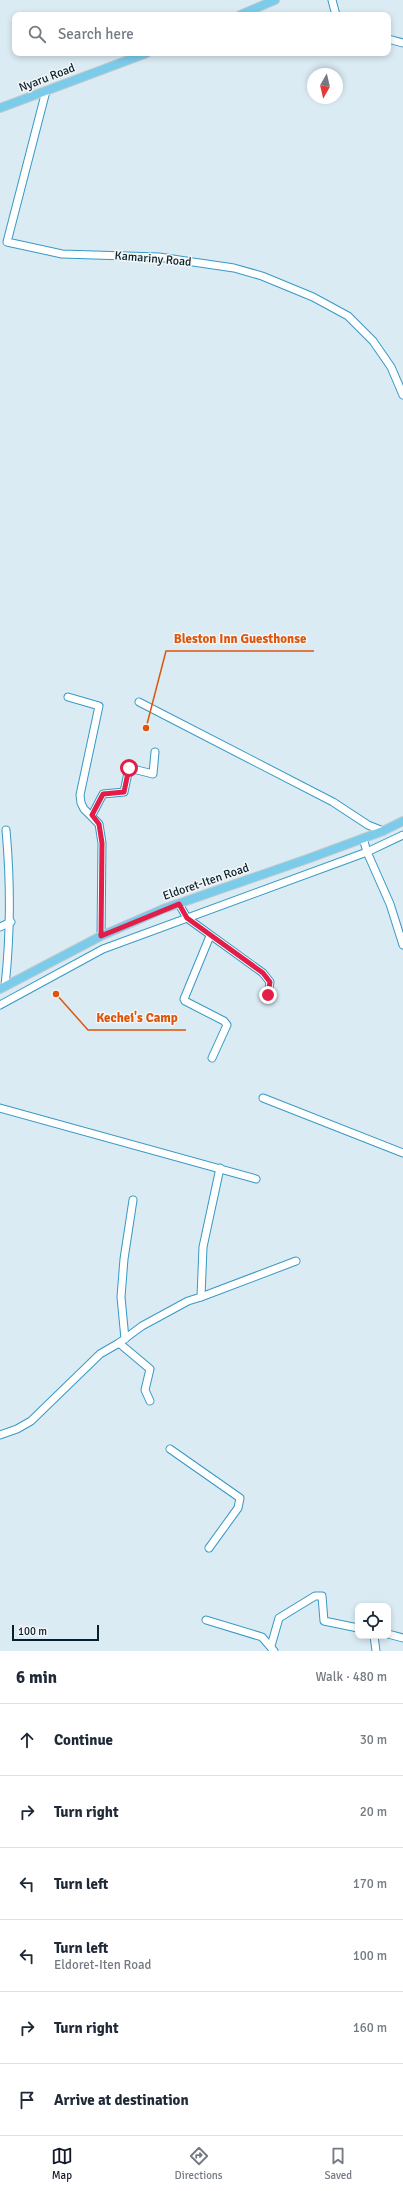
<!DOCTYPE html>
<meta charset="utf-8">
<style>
:root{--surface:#fff;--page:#f6f6f7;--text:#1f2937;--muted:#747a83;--line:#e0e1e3;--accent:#111827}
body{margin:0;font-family:Signika,sans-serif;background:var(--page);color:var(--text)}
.controls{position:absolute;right:12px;bottom:12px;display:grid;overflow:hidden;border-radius:8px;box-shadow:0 2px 6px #0003}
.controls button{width:36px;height:36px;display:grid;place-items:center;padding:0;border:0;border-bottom:1px solid var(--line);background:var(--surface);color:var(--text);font:20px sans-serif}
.compass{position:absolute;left:307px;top:68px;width:36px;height:36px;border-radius:50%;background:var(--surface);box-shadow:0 2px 6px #0003;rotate:188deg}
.scale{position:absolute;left:12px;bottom:10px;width:87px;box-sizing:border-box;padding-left:4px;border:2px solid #03222f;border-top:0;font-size:11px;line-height:14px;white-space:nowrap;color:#03222f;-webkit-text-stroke:3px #f5f5f5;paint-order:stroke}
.stop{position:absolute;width:12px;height:12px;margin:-9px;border:3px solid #e11d48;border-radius:50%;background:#fff}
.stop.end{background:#e11d48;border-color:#fff;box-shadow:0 1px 4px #0008}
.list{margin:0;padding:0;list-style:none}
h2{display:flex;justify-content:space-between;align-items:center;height:52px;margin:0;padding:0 16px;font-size:17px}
h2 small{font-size:13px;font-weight:400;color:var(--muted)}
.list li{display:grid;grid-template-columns:26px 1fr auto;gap:12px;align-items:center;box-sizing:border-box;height:72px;padding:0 16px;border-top:1px solid var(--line)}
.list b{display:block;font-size:15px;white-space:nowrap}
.list p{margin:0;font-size:13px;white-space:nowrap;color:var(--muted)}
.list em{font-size:13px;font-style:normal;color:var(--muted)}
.icon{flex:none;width:22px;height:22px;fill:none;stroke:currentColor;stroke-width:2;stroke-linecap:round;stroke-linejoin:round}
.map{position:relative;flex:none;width:403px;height:1651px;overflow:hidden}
.search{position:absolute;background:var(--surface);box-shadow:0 2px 6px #0003;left:12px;right:12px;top:12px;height:44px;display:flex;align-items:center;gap:10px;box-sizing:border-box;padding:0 14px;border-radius:8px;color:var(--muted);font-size:15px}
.sheet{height:484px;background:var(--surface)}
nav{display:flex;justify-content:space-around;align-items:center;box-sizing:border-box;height:56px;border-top:1px solid var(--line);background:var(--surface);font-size:11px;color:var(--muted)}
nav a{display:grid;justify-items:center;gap:2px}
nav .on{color:var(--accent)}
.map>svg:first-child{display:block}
</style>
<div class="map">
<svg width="403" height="1651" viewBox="0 0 403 1651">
<rect width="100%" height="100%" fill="#daebf4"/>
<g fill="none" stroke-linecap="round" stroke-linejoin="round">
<!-- minor casing -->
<g stroke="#369ac4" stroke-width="9">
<g id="minor">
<polyline points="332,0 336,15"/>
<polyline points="388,39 403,43"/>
<polyline points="46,91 7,242 62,254 159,257 234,268 262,276 313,297 348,316 373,341 391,367 403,395"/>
<polyline points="68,697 99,706 80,795 81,803 84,809 99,824 102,843 101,936"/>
<polyline points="139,702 333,802 368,825 383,831"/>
<polyline points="92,815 103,794 124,792 129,768 153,774 155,752"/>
<polyline points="363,838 367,852 390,904 403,945"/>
<polyline points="179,904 187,918 263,973 270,982 268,995"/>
<polyline points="0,927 11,922"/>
<polyline points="210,936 184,999 185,1001 224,1021 227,1025 212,1058"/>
<path d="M 5,986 C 11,931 11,885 6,830"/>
<polyline points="0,1005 103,949 367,852 403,835"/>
<polyline points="263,1098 403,1153"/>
<polyline points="0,1108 256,1179"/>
<polyline points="201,1297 296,1261"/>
<polyline points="125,1339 121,1297 124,1259 133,1200"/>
<polyline points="119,1343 150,1369 145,1390 150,1401"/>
<polyline points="0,1435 17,1429 31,1421 100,1354 119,1343 142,1326 188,1301 201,1297 203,1247 220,1168"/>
<polyline points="170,1449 240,1498 238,1508 209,1548"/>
<polyline points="206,1620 262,1637 274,1651"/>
<polyline points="388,1634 403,1638"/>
<polyline points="374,1636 376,1651"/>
<polyline points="271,1646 279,1618 315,1596 322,1596 324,1621 358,1628"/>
</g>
</g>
<!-- major casing -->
<g stroke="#c3cacd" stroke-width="10">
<g id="major">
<polyline points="240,15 275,0"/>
<polyline points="0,108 147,53"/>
<polyline points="0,989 101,936 163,909 310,858 383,831 403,821"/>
</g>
</g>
<!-- minor -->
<use href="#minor" stroke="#fff" stroke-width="7"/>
<!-- major -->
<use href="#major" stroke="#7bccea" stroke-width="8"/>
</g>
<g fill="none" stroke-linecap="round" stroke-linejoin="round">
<!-- route -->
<polyline stroke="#e11d48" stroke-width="5" points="129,768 124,792 103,794 92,815 99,824 102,843 101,936 179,904 187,918 263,973 270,982 268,995"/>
</g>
<g text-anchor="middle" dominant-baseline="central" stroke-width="3" stroke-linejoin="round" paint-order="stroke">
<!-- street labels -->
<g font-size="12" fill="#03222f" stroke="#f5f5f5">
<text transform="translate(47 78) rotate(-21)">Nyaru Road</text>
<text transform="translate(153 259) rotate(5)">Kamariny Road</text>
<text transform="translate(206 882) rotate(-19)">Eldoret-Iten Road</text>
</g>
</g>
<!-- callouts -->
<path fill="none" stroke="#dd560e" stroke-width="1.5" d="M146 728L166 651H314M56 994L88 1030H186"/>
<g fill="#dd560e" stroke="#f5f5f5" stroke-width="1.5">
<circle cx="146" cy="728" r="4"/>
<circle cx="56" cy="994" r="4"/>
</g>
<g font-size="13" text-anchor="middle" font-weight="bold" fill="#dd560e" stroke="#f5f5f5" stroke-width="3" stroke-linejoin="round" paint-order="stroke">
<text x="240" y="643">Bleston Inn Guesthonse</text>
<text x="137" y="1022">Kechei's Camp</text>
</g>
</svg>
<div class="controls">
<button><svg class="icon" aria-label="locate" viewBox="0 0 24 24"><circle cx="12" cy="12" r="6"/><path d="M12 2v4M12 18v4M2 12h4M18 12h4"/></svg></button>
</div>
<svg class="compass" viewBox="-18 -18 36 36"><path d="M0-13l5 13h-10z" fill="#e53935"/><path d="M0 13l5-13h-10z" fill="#747a83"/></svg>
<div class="scale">100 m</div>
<div class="stop" style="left:129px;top:768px"></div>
<div class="stop end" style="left:268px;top:995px"></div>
<div class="search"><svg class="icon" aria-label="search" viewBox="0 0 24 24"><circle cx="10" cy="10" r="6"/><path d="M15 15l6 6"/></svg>Search here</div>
</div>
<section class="sheet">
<h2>6 min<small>Walk · 480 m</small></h2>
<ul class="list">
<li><svg class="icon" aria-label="ahead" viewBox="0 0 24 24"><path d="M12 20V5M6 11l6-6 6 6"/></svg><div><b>Continue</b></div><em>30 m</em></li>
<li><svg class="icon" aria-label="right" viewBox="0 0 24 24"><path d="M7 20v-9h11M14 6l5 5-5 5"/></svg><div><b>Turn right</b></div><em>20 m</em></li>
<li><svg class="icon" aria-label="left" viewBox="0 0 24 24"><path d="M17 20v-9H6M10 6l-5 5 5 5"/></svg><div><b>Turn left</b></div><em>170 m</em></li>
<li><svg class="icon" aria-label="left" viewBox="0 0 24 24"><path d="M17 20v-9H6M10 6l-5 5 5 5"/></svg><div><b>Turn left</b><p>Eldoret-Iten Road</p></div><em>100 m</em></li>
<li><svg class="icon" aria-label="right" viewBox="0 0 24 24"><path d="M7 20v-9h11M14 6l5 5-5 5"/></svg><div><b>Turn right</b></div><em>160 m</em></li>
<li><svg class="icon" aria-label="arrive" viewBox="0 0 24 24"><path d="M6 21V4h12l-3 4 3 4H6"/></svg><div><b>Arrive at destination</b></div></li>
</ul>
</section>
<nav>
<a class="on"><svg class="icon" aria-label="map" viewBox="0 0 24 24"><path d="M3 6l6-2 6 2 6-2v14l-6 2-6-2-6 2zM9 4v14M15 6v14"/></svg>Map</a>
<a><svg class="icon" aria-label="directions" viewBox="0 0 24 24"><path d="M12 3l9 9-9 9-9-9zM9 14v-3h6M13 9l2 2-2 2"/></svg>Directions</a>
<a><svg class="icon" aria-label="saved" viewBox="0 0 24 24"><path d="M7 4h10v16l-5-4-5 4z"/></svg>Saved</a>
</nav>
